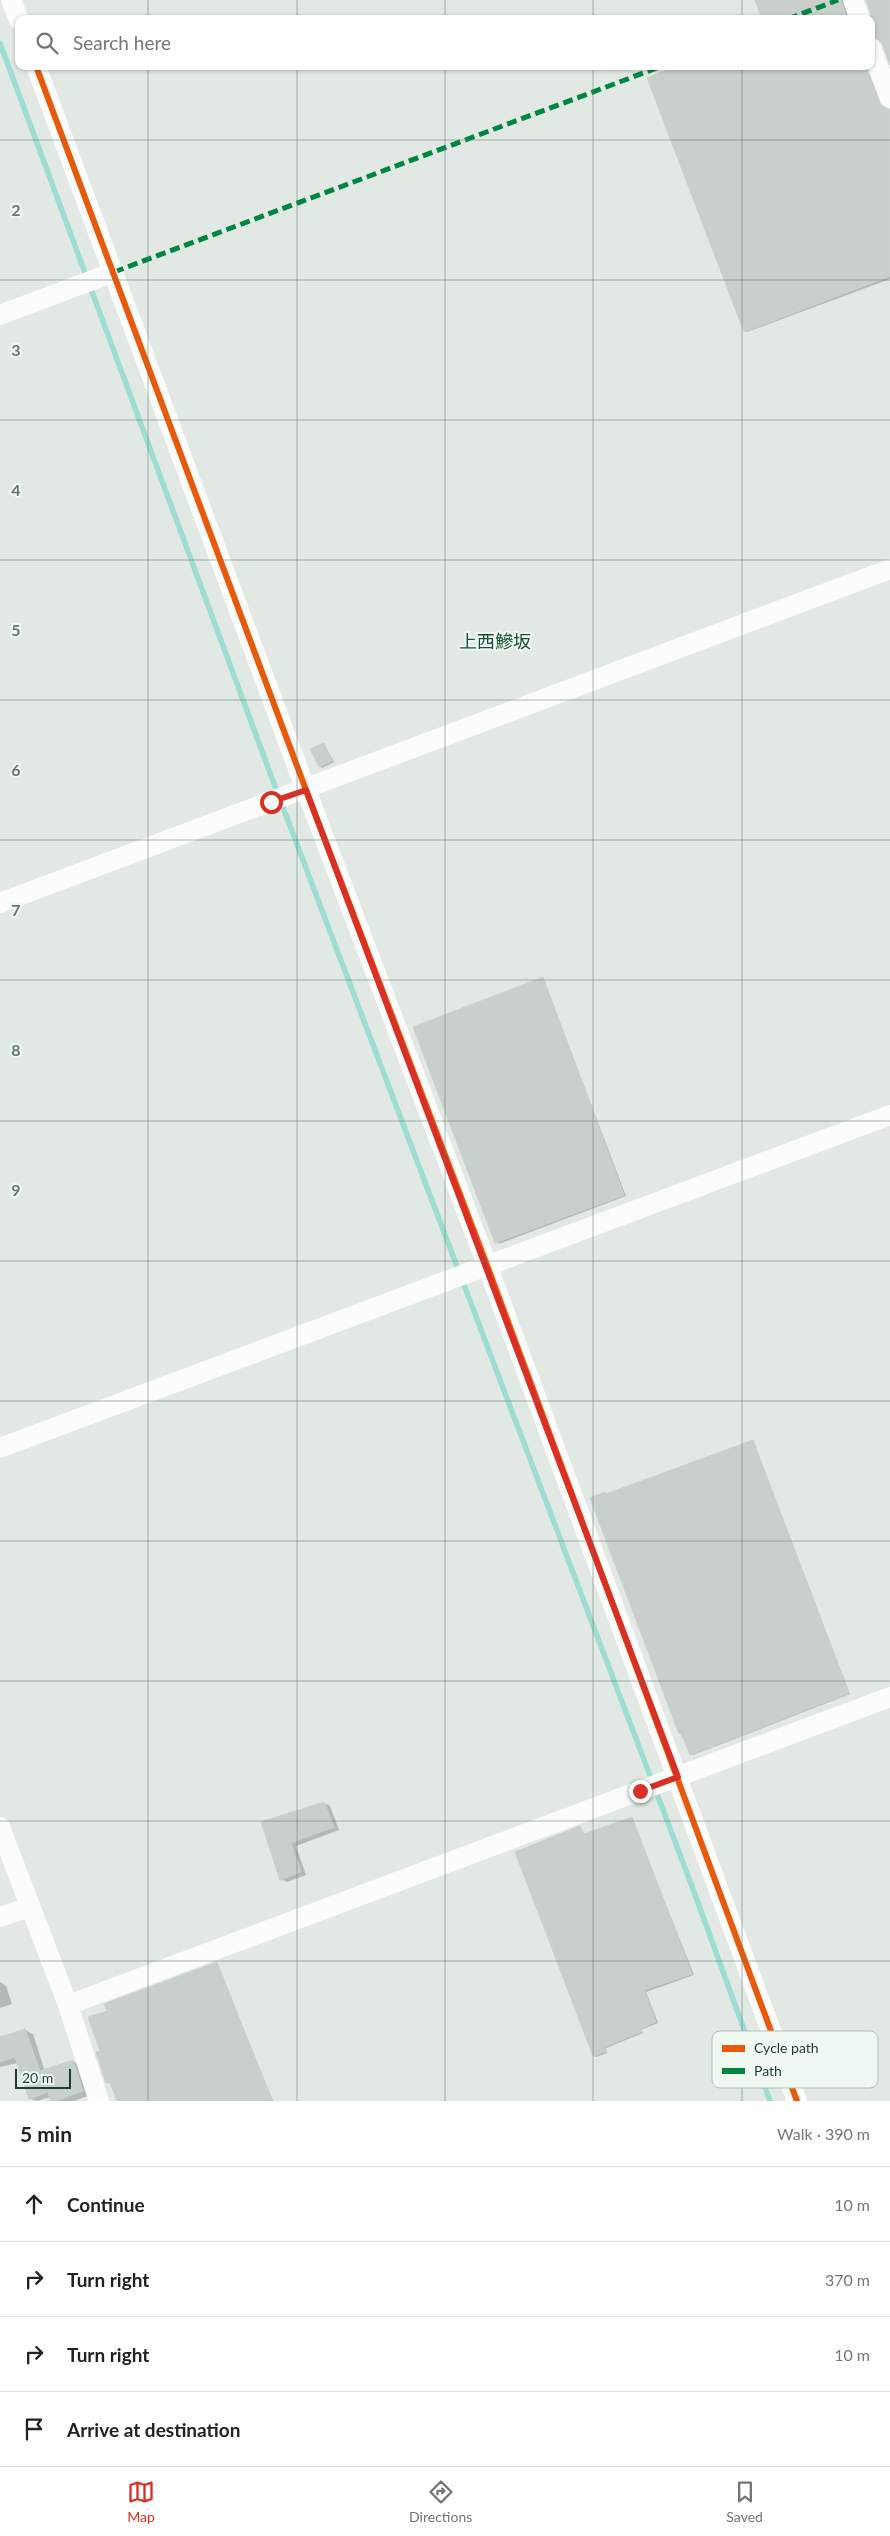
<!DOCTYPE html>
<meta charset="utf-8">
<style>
:root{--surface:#fff;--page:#f2f2f2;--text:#222;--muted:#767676;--line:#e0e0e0;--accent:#d93025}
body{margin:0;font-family:Lato,"Noto Sans JP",sans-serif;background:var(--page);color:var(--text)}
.scale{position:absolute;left:15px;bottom:12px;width:56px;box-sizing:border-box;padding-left:5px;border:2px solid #1e3e2d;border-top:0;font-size:14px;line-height:18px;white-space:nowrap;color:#1e3e2d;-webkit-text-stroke:4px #f0f8f2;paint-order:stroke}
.stop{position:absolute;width:15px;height:15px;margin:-11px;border:4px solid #d93025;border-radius:50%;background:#fff}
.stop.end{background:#d93025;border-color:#fff;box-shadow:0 1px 5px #0008}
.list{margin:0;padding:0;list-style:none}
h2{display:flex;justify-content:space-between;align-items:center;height:65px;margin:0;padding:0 20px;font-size:21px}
h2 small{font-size:16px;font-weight:400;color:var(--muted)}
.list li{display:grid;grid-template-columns:32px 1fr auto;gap:15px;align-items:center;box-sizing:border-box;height:75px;padding:0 20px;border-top:1px solid var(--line)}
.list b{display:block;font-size:19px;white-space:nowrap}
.list em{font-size:16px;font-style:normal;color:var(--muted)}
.icon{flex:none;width:28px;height:28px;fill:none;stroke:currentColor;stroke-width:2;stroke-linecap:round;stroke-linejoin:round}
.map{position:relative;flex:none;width:890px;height:2101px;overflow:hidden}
.search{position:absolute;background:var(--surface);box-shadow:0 1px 4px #0004;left:15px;right:15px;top:15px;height:55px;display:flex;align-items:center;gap:12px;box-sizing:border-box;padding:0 18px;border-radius:10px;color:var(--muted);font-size:19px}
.sheet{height:365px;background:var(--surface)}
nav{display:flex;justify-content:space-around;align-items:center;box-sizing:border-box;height:70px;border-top:1px solid var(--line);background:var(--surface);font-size:14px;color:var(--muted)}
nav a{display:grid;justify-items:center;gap:2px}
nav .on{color:var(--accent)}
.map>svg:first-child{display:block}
</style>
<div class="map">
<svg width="890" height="2101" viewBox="0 0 890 2101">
<rect width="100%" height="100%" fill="#e2e9e4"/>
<!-- shadow -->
<g fill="#0003">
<polygon points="756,0 844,0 849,19 763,19"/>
<polygon points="680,66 866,66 881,105 890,110 890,279 747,332 745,331"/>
<polygon points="324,744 334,762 322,768 320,766"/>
<polygon points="543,978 626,1196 499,1244 415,1027"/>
<polygon points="753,1441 850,1694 693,1755 680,1733 608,1495"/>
<polygon points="324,1803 330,1806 339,1830 296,1846 306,1875 287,1882 281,1879 262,1823"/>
<polygon points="632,1819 694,1975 646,1992 658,2023 641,2030 643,2033 606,2048 607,2053 596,2057 594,2056 580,1828 585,1835"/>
<polygon points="217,1963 273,2101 118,2101 112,2083 107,2083 101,2052 108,2012"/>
<polygon points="0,1982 6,1986 12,2004 0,2008"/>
<polygon points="25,2030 33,2034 45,2071 73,2061 81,2066 90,2095 74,2101 53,2101 51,2097 36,2101 30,2098 18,2063 0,2067 0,2039"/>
</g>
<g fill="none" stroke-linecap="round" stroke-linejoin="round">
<!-- stream -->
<polyline stroke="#9eddd4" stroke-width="5.5" points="0,43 273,781 693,1889 770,2101"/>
</g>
<!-- building -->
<g fill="#c9d0cc" stroke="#cbd2cd">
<polygon points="755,0 841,0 847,19 762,19"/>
<polygon points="866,0 890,0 890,65 882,43 878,39 871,36 871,15"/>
<polygon points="676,66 865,66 879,103 883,107 890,110 890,276 744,332 647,78"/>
<polygon points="324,743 332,761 319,767 310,749"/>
<polygon points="543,977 624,1195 495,1243 413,1027"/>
<polygon points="753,1440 849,1693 690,1755 681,1733 679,1734 590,1498 605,1492 606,1494"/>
<polygon points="324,1802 334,1827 291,1843 301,1872 280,1880 261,1822"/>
<polygon points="632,1817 692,1974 644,1990 656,2022 640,2029 641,2032 604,2047 606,2051 593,2056 515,1852 580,1826 584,1834"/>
<polygon points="217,1962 272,2101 117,2101 110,2082 106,2083 96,2052 100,2051 88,2017 107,2011 104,2004"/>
<polygon points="25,2029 40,2071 73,2060 83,2091 56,2101 51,2101 48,2092 29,2099 15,2057 0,2062 0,2037"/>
</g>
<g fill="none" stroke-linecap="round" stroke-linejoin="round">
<!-- street -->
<g stroke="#fbfcfb" stroke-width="20">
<polyline points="11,0 19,20"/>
<polyline points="853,0 860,19"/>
<polyline points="871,48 890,98"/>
<polyline points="36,66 306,790 487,1265 797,2101"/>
<polyline points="0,315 114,272"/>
<polyline points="0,903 890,569"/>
<polyline points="0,1448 890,1115"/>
<polyline points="0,1827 68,2005 99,2101"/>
<polyline points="0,1917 30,1907"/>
<polyline points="68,2005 890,1697"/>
</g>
<!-- quiet -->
<g stroke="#00873e" stroke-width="5" stroke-dasharray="10 5" stroke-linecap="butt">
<polyline points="788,19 838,0"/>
<polyline points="114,272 662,66"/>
</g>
<!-- cycleway casing -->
<g stroke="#f0f8f2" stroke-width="9">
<polyline id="cycleway" points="36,66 306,790 487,1265 797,2101"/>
</g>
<!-- cycleway -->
<use href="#cycleway" stroke="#e8590c" stroke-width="6"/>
</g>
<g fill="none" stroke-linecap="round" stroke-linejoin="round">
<!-- route -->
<polyline stroke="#d93025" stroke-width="6" points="271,802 306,790 678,1777 640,1791"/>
</g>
<!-- grid -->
<path fill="none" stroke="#637a6d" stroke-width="1" stroke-opacity="0.55" d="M 148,0 L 148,19M 297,0 L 297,19M 445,0 L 445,19M 593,0 L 593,19M 742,0 L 742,19M 148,66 L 148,2101M 297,66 L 297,2101M 445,66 L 445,2101M 593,66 L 593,2101M 742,66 L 742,2101M 0,140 L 890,140M 0,280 L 890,280M 0,420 L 890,420M 0,560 L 890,560M 0,700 L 890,700M 0,840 L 890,840M 0,980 L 890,980M 0,1121 L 890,1121M 0,1261 L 890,1261M 0,1401 L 890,1401M 0,1541 L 890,1541M 0,1681 L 890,1681M 0,1821 L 890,1821M 0,1961 L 890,1961"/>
<g text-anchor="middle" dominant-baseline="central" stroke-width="4" stroke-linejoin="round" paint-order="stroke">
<!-- quarter labels -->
<g font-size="18" fill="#185234" stroke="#f0f8f2">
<text x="495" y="641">上西鰺坂</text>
</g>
</g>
<!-- legend -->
<rect x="712" y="2031" width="166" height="57" rx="8" fill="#f0f8f2" stroke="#b1c0b7" stroke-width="1"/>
<rect x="722" y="2045" width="23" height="7" fill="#e8590c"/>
<rect x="722" y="2068" width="23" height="6" fill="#00873e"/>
<g font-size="14" fill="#1e3e2d">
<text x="754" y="2053">Cycle path</text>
<text x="754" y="2076">Path</text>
</g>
<g font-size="16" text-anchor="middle" font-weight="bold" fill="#637a6d" stroke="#f0f8f2" stroke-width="4" stroke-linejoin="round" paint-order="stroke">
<text x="16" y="216">2</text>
<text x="16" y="356">3</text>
<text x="16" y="496">4</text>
<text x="16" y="636">5</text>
<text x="16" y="776">6</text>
<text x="16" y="916">7</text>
<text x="16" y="1056">8</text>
<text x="16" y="1196">9</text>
</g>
</svg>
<div class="scale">20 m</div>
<div class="stop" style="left:271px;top:802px"></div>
<div class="stop end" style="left:640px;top:1791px"></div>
<div class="search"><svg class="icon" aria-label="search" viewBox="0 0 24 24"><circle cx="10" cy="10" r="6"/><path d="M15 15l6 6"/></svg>Search here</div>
</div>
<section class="sheet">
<h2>5 min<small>Walk · 390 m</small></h2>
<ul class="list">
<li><svg class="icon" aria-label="ahead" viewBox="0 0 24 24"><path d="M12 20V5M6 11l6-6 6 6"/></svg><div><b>Continue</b></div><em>10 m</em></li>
<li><svg class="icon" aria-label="right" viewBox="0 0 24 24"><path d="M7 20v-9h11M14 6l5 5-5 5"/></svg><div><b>Turn right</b></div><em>370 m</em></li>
<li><svg class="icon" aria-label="right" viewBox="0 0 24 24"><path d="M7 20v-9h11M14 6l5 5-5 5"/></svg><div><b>Turn right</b></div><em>10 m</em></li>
<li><svg class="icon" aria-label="arrive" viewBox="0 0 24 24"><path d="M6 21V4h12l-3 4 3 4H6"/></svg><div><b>Arrive at destination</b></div></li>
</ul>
</section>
<nav>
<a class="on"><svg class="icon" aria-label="map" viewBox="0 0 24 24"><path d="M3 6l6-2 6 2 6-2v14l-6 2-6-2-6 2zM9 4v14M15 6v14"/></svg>Map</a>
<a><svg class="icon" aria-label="directions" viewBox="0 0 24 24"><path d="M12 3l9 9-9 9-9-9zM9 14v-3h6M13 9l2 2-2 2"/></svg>Directions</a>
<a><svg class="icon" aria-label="saved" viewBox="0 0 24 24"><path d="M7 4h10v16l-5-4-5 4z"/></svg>Saved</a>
</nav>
